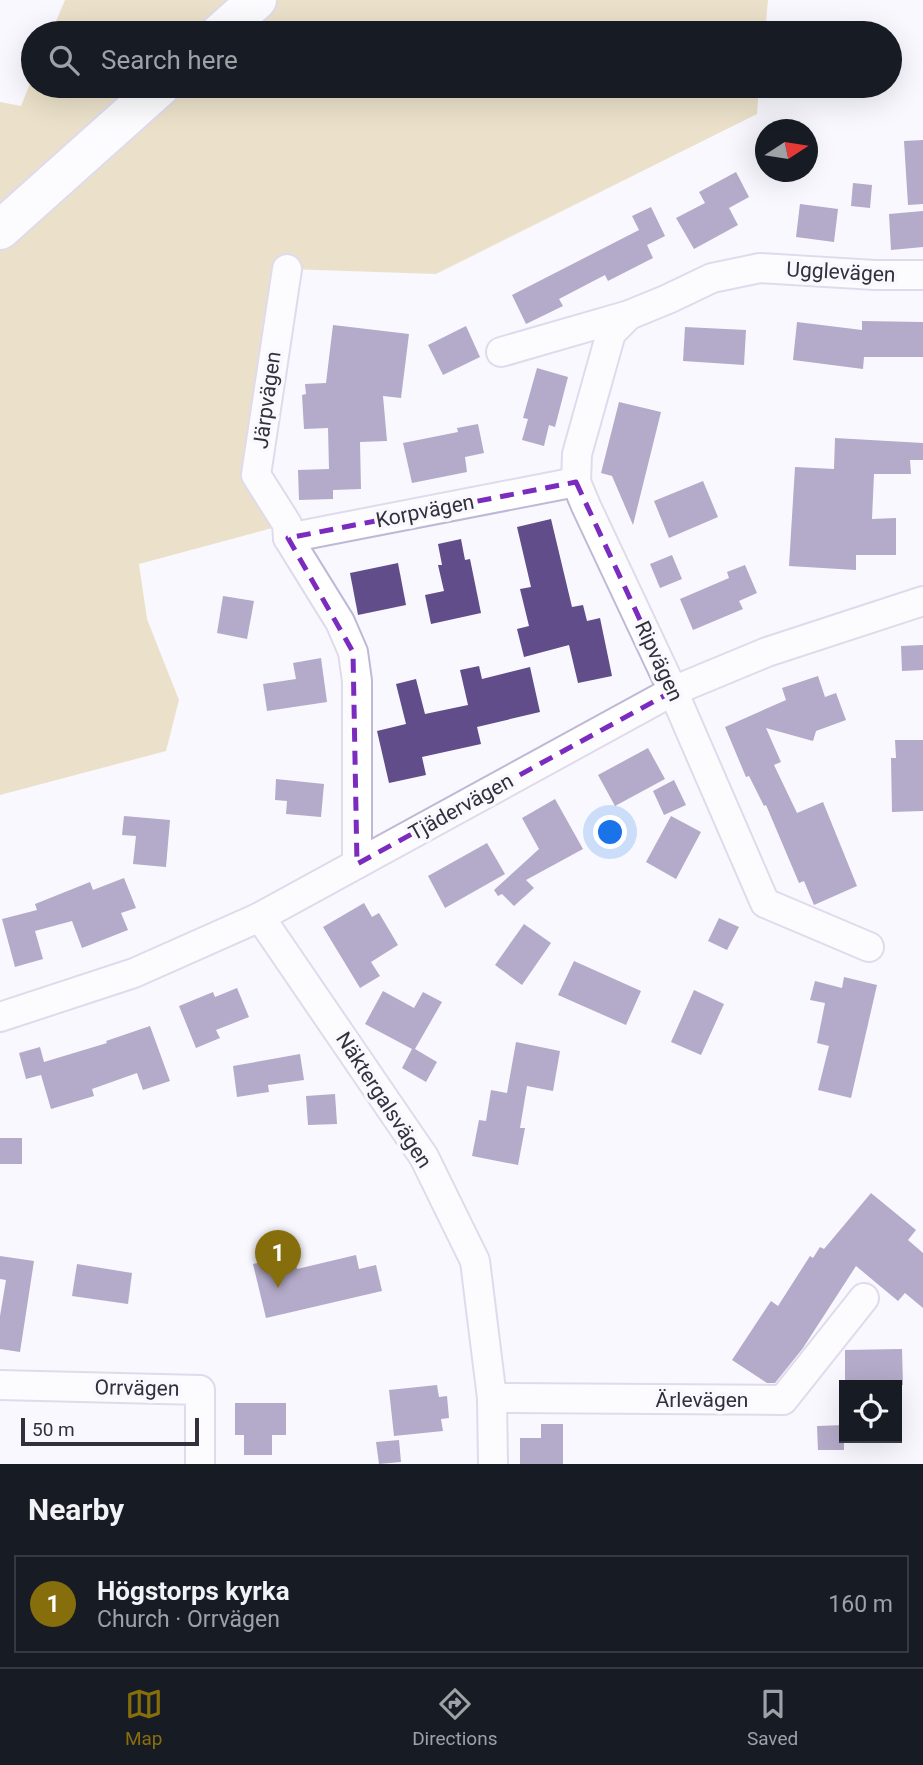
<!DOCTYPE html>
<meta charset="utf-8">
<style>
:root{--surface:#171b24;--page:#20242c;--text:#f1f3f6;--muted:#9ea1a6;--line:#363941;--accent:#876e0c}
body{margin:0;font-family:Roboto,sans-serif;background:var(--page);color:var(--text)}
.controls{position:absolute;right:21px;bottom:21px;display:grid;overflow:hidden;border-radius:0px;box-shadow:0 7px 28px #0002}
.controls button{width:63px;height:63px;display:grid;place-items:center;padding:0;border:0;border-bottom:2px solid var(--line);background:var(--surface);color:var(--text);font:35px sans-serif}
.compass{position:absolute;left:755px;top:119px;width:63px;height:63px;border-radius:50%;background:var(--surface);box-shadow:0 7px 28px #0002;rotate:78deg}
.scale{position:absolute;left:21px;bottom:18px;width:178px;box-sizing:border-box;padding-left:7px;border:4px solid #33303c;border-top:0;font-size:19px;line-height:24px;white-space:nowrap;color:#33303c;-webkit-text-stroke:5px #f9f8fe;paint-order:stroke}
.you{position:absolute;left:611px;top:833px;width:24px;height:24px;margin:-18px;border:5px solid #fff;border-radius:50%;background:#1a73e8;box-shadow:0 0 0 10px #1a73e833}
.badge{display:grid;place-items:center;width:46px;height:46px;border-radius:50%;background:var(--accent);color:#fff;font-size:23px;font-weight:700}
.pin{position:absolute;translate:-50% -58px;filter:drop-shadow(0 2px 4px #0008)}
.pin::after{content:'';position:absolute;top:37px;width:24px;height:21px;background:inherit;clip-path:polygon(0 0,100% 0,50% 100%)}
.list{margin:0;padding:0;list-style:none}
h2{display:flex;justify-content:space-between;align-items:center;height:91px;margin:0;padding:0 28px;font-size:30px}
h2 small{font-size:23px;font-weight:400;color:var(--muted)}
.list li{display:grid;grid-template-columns:46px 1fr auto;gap:21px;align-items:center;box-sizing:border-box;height:98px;margin:0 14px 14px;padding:0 14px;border:2px solid var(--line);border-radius:0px}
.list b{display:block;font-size:26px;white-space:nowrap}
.list p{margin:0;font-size:23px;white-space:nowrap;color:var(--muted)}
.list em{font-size:23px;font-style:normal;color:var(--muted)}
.icon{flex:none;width:38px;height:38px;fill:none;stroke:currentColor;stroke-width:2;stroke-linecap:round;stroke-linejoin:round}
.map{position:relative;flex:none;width:923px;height:1464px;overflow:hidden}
.search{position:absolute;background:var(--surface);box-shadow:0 7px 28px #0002;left:21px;right:21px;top:21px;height:77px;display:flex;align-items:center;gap:18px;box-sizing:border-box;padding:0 24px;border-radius:38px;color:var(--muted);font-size:26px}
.sheet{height:203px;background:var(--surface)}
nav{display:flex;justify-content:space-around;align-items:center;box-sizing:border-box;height:98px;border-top:2px solid var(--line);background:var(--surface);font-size:19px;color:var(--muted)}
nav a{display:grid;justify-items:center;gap:4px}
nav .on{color:var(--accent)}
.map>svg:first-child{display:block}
</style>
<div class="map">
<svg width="923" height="1464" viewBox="0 0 923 1464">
<rect width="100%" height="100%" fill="#f9f8fe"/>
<!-- green -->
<g fill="#d9c68d">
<polygon points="65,0 768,0 765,33 51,33"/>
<polygon points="33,76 33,86 759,86 757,114 436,274 287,269 256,475 287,524 139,564 147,619 179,700 166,751 0,795 0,102 21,106"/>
</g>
<!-- building -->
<g fill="#604d89">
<polygon points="923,140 923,204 908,205 904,141"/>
<polygon points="736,172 749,197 729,208 738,225 694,249 676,218 705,203 699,192"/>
<polygon points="853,183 872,185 870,208 851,206"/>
<polygon points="800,204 838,209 834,242 796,237"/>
<polygon points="651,207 665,236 647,245 653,258 608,281 605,275 559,299 563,306 526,324 512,295 639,230 632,216"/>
<polygon points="923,211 923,247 891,250 889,214"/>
<polygon points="862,321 923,322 923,357 864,357 863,369 793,360 797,322 862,330"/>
<polygon points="333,325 409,334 401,398 383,396 387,441 360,442 361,489 333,490 333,499 299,500 298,470 329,469 328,428 304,429 302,395 306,394 305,384 326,383"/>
<polygon points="466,326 480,357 443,375 428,345"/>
<polygon points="685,327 746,330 744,365 683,361"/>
<polygon points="537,368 568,377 555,427 549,425 544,446 522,440 528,419 523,418"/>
<polygon points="619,402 661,412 633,525 612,476 601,473"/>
<polygon points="478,424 484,453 465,457 467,472 412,483 403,443 458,432 457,428"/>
<polygon points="835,438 923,443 923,460 910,460 911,474 874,474 872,519 896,518 896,555 856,555 856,570 789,566 795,467 834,469"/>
<polygon points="703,481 718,517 669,538 654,501"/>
<polygon points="551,519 572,607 583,605 587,621 600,618 612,676 578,683 569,645 524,657 517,629 529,626 520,589 531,587 517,527"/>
<polygon points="461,539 465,560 470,559 481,613 431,624 425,595 444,591 438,565 442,565 438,544"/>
<polygon points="672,555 682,579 660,588 650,564"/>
<polygon points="398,563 406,605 358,615 350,573"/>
<polygon points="745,565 757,593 739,601 743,609 693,630 680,599 729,578 727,572"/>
<polygon points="223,596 254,601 247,639 217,633"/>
<polygon points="923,645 923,670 902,671 901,646"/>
<polygon points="321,658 327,702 267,711 263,684 296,679 293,663"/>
<polygon points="479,666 482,679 530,667 540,712 477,727 481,744 422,757 426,775 389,783 377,731 406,724 396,684 416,679 425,714 468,705 460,670"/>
<polygon points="818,676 825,697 836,693 846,720 816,731 813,741 766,728 781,762 774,765 797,813 823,802 857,886 814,905 804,881 799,883 766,805 764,806 749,776 746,777 725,727 786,700 782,688"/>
<polygon points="895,740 923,740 923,811 892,812 891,758 896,758"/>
<polygon points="648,748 665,779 615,806 598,775"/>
<polygon points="276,779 324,784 321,817 286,814 287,801 275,800"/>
<polygon points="674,780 686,805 664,815 653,791"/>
<polygon points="555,799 583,849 526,880 534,888 514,906 502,894 498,896 494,890 539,849 522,818"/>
<polygon points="124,816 170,820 166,867 133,864 136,836 122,835"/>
<polygon points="671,816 701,832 676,879 646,862"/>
<polygon points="487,843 505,874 445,908 428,876"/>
<polygon points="124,878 136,908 121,913 128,930 82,948 72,921 35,931 43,959 15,967 2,919 37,910 35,904 90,882 93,890"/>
<polygon points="364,903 372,917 379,913 398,945 371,962 380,976 360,988 323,927"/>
<polygon points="719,918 739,927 727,950 708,941"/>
<polygon points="524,924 551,943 522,985 495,965"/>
<polygon points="574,961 641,991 626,1025 558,995"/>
<polygon points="844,977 877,985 851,1098 818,1090 829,1046 817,1043 825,1003 810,1000 815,981 842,988"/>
<polygon points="237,988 249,1017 216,1030 220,1038 196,1048 179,1006 213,992 215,997"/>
<polygon points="694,990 724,1004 701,1055 671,1042"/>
<polygon points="383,991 414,1008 423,992 442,1002 415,1049 437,1062 426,1082 402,1068 412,1049 365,1024"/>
<polygon points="150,1026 170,1081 143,1090 137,1073 92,1089 94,1096 51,1109 41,1075 26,1079 19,1053 40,1047 44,1062 107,1043 106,1041"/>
<polygon points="516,1042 560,1051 553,1091 527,1086 520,1128 525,1128 518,1165 472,1156 479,1120 486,1121 491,1090 507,1093"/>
<polygon points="300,1054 304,1080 268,1085 269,1092 237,1097 233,1066"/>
<polygon points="335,1094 337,1124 308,1125 306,1096"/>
<rect x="0" y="1138" width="22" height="26"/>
<polygon points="871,1193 916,1230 908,1240 923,1253 923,1308 905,1293 898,1301 856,1266 803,1348 775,1383 767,1383 732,1360 771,1301 778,1306 810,1256 813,1258 820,1247 824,1249"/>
<polygon points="294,1255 297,1269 356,1255 359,1269 376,1265 382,1291 266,1318 253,1264"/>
<polygon points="0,1256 34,1261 20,1352 0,1349 0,1316 6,1280 0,1279"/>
<polygon points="77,1264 132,1273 128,1304 72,1296"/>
<polygon points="902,1349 903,1385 845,1385 845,1350"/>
<polygon points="437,1385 439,1397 447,1396 449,1418 441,1419 443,1431 394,1436 389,1390"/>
<polygon points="235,1403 286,1403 286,1435 272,1435 272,1455 244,1455 244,1435 235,1435"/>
<polygon points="541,1424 563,1424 563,1464 520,1464 520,1438 541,1438"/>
<polygon points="844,1425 844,1450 818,1450 817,1426"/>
<polygon points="399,1440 401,1462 379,1464 376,1442"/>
</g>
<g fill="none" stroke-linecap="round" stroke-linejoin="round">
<!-- street casing -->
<g stroke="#c0b8d7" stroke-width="32">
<g id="street">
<polyline points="287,269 256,475 287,524 288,538 576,482"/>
<polyline points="501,352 629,315"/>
<polyline points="288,538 340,622 353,652 357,681 357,864"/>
<polyline points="260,917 424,1157 475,1261 492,1398 493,1464"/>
<polyline points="869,947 765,903 673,691 586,506 576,482 577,454 611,333 629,315 668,299 712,278 760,268 875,275 923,275"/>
<polyline points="0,1017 134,973 260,917 673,691 767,652 923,601"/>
<polyline points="0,1385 200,1390 200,1464"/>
<polyline points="492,1398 783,1400 864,1298"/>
</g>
</g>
<!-- primary casing -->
<g stroke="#c0b8d7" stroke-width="42">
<g id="primary">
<polyline points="220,33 257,0"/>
<polyline points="0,230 161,86"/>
</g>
</g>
<!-- street -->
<use href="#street" stroke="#fff" stroke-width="28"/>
<!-- primary -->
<use href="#primary" stroke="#fff" stroke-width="38"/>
</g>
<!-- marked area -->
<path d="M0 0H923V1464H0ZM 576,482 L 673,691 L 357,864 L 353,652 L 288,538 Z" fill="#f9f8fe" fill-opacity=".55" fill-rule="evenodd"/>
<path fill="none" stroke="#7b2cbf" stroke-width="5" stroke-dasharray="14 9" stroke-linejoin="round" d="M 576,482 L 673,691 L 357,864 L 353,652 L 288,538 Z"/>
<g text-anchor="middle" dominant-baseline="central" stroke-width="7" stroke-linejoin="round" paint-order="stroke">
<!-- street labels -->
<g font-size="21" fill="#33303c" stroke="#f9f8fe">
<text transform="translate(841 272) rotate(3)">Ugglevägen</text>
<text transform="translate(267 400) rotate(-82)">Järpvägen</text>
<text transform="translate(425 511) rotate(-11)">Korpvägen</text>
<text transform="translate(659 661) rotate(65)">Ripvägen</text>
<text transform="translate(461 807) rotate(-29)">Tjädervägen</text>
<text transform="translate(384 1100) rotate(57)">Näktergalsvägen</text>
<text transform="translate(137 1388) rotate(1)">Orrvägen</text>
<text x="702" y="1400">Ärlevägen</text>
</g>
</g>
</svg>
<div class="controls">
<button><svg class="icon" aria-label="locate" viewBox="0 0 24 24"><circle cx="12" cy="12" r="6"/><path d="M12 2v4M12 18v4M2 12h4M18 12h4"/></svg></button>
</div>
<svg class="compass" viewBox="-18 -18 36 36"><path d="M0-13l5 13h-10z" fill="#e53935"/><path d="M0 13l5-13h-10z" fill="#9ea1a6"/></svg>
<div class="scale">50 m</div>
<div class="you"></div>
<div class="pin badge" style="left:278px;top:1288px">1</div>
<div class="search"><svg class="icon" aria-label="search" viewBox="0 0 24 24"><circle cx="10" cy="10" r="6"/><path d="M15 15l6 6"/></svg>Search here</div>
</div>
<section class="sheet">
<h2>Nearby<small></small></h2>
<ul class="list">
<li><span class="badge">1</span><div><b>Högstorps kyrka</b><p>Church · Orrvägen</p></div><em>160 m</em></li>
</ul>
</section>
<nav>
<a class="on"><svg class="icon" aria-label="map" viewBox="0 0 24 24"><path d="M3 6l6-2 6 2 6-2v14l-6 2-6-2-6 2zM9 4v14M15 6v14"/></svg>Map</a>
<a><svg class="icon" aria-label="directions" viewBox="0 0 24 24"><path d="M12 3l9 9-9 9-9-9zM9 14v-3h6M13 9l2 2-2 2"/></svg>Directions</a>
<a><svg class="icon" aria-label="saved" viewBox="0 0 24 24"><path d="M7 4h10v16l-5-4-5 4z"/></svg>Saved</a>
</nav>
